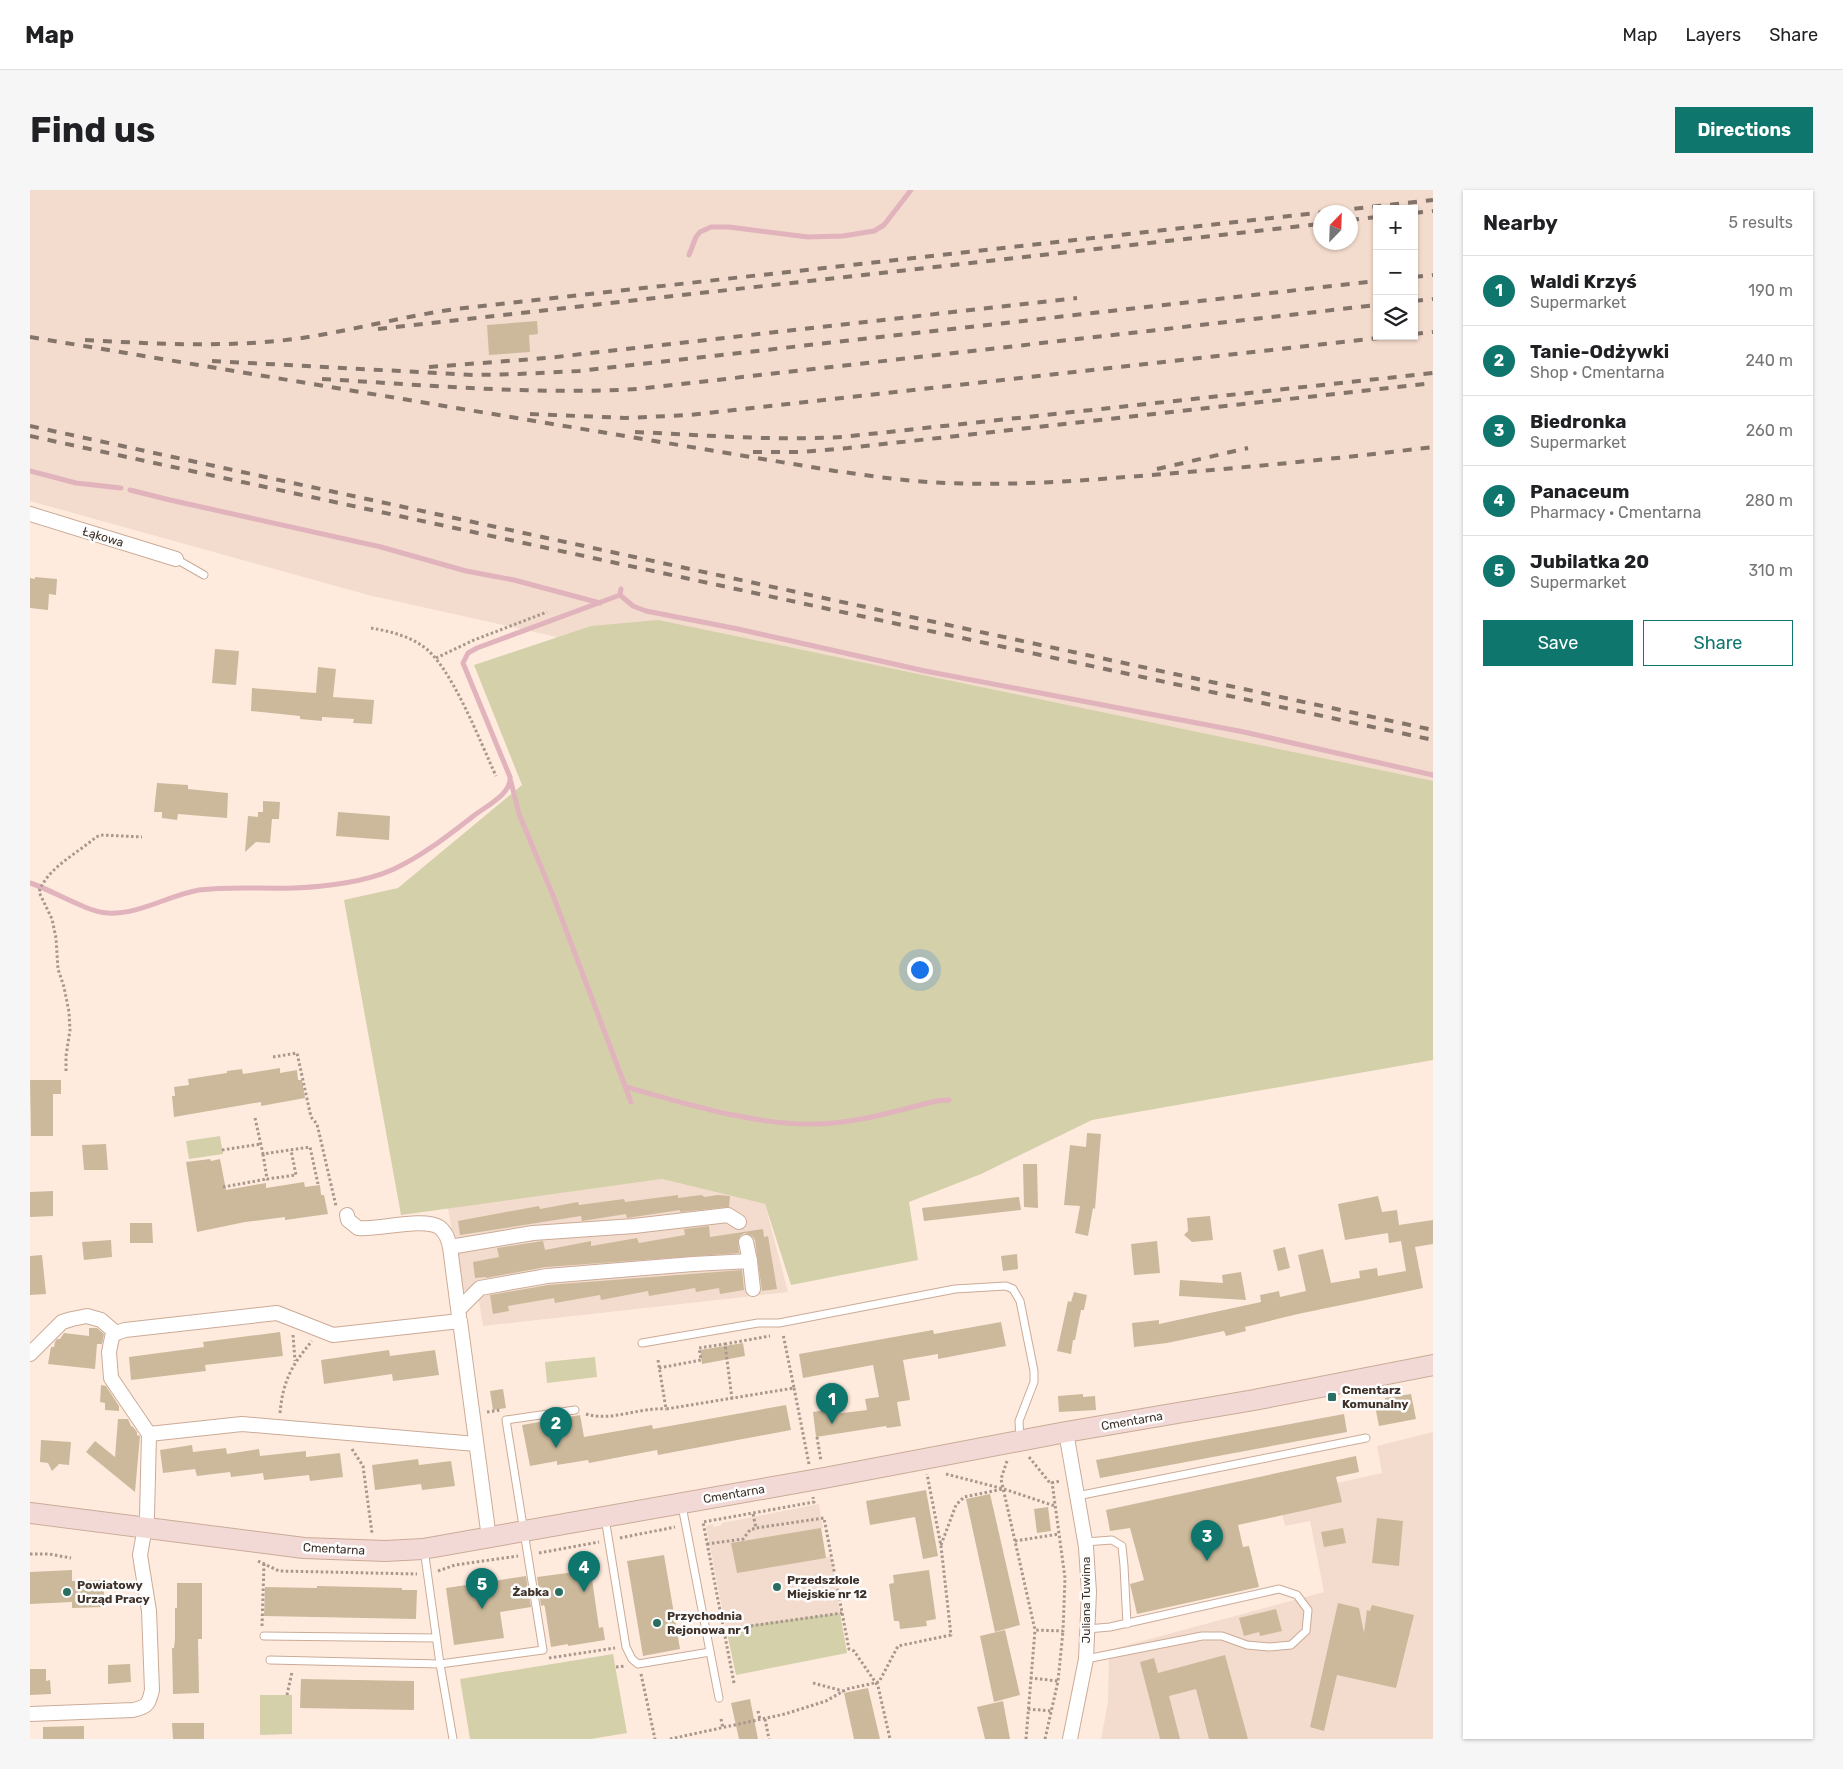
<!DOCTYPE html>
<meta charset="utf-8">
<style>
:root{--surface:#fff;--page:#f6f6f6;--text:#202124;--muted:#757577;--line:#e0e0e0;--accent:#0f766e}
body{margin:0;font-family:Rubik,sans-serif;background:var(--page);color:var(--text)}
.controls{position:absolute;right:15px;top:15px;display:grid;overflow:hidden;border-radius:0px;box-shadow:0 1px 4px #0004}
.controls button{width:45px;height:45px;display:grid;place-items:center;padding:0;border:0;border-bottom:1px solid var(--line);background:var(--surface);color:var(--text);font:25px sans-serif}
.compass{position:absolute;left:1283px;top:15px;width:45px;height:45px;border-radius:50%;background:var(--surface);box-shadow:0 1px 4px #0004;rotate:23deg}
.you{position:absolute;left:889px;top:779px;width:18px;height:18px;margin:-12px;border:4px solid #fff;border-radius:50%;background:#1a73e8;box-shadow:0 0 0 8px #1a73e833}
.badge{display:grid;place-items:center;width:32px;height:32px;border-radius:50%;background:var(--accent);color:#fff;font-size:16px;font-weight:700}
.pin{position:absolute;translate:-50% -41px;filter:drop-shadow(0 1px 2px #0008)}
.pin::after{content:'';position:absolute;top:26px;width:18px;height:15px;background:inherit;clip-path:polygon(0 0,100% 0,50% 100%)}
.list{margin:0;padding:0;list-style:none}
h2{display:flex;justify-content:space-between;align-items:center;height:65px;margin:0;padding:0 20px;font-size:21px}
h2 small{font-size:16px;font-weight:400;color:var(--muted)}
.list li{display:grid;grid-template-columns:32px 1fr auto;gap:15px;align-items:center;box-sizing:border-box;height:70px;padding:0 20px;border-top:1px solid var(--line)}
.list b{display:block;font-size:19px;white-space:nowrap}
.list p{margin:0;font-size:16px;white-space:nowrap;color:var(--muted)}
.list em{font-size:16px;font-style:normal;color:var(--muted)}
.actions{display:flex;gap:10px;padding:15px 20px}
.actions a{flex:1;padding:11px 0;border:1px solid var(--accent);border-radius:0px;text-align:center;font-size:18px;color:var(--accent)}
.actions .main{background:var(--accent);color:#fff}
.icon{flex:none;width:28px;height:28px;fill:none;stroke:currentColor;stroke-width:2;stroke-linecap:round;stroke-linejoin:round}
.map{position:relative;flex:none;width:1403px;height:1549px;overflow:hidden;border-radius:0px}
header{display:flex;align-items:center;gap:30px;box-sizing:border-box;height:70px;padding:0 25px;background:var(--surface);border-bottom:1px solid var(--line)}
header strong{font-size:24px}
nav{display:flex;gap:28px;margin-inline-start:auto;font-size:18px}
.intro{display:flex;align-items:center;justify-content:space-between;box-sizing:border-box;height:120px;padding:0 30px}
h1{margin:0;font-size:35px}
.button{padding:12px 22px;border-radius:0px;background:var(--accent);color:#fff;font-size:18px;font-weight:700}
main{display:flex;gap:30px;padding:0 30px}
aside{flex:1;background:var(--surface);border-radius:0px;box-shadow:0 1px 4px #0004}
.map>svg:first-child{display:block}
</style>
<header>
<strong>Map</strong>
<nav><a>Map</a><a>Layers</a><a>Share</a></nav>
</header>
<div class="intro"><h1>Find us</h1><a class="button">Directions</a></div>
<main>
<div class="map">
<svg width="1403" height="1549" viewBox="0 0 1403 1549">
<rect width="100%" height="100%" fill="#ffebde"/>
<!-- built -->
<g fill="#f3dccd" fill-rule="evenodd">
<path d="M 0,0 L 1403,0 L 1403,624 L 967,545 L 338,405 L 0,311 ZM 1347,19 L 1384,19 L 1384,146 L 1347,146 ZM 1290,22 L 1320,22 L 1320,52 L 1290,52 Z"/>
<polygon points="632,989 735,1014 758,1102 453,1136 447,1099 433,1101 418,1018"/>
<polygon points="1403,1242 1403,1549 1071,1549 1078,1512 1079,1460 1294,1402 1280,1331 1255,1336 1248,1306 1352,1283 1347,1256"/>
<polygon points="789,1314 793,1338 791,1338 796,1367 801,1367 810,1423 696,1438 676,1336 683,1334 684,1337 692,1335 692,1333"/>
</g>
<!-- green -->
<g fill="#d3d0aa">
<polygon points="628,430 1403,591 1403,870 1062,930 951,984 879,1012 888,1070 761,1095 735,1014 632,989 371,1025 314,710 368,698 492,595 444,475 561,436"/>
<polygon points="190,946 193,964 159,969 156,951"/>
<polygon points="565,1167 567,1187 517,1193 515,1172"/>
<polygon points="810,1423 817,1463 706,1485 696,1438"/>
<polygon points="583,1464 597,1543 561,1549 440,1549 430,1489"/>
<polygon points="230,1505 262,1505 262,1544 230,1545"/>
</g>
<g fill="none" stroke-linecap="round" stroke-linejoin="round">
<!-- stream -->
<g stroke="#e1b3bc" stroke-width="5">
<polyline points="659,65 666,47 670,42 681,37 699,37 778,47 813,46 844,41 854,35 881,0"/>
<polyline points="0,281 46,293 91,298"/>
<polyline points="100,300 140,310 351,357 436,381 484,390 570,413"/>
<polyline points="590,405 603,416 616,421 708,439 895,481 1214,542 1403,585"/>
<polyline points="481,592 489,624 524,708 601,912"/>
<path d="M 0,693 C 22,700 57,722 77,723 C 109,725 139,705 169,700 C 200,696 232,699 264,698 C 294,697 336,692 364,679 C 394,665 420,644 446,624 C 457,616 482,603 480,587 L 433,473 L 438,463 L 447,458 L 590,405 L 591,399"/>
<path d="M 596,897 C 658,914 722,935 786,934 C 827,933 866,921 906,911 L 919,910"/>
</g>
</g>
<!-- building -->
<g fill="#ccb99b">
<polygon points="507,131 508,144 499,145 500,162 459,165 457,135"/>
<polygon points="5,387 27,389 26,405 19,404 18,420 0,418 0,388 5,389"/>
<polygon points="185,459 209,461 206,495 182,493"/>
<polygon points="288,477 306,479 303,507 344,510 342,534 323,533 324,529 292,527 292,531 270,529 270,526 221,521 222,498 286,503"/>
<polygon points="127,593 158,595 158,599 198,603 197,628 148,624 147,630 132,628 132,622 124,622"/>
<polygon points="233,611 250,612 249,629 242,629 240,653 226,652 215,662 218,626 228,627 228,622 233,622"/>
<polygon points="308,622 360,626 359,650 306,646"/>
<polygon points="250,878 250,883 267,880 268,890 272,890 275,908 231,916 231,912 144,927 142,906 145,906 144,897 159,895 158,889 197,883 197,881 212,879 213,884"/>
<polygon points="0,890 31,890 31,904 23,904 23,946 1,946"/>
<polygon points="1057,943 1071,944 1065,1019 1063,1018 1058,1046 1045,1043 1050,1016 1034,1015 1040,955 1056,957"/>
<polygon points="76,954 78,980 54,980 52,955"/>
<polygon points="180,969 181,971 190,969 196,1000 236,993 236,998 274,992 275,997 290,995 291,1005 294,1005 298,1024 255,1030 255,1027 215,1032 167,1042 156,972"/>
<polygon points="993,974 1007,974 1008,1018 994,1017"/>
<polygon points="23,1001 23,1026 0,1027 0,1002"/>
<polygon points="648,1005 648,1008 671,1005 675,1007 687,1005 700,1006 699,1017 650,1022 650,1020 597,1028 596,1024 552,1031 551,1026 430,1045 428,1031 509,1016 510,1019 548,1012 549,1015 594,1009 595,1012"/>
<polygon points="1348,1006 1352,1022 1367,1020 1369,1035 1403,1030 1403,1054 1385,1057 1393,1098 1268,1124 1215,1137 1216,1141 1196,1146 1194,1141 1137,1153 1104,1157 1102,1133 1129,1130 1129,1134 1231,1112 1230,1105 1249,1101 1250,1107 1276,1101 1268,1065 1293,1059 1301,1093 1330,1088 1329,1081 1347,1078 1348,1086 1376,1081 1371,1051 1359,1053 1358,1043 1315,1050 1308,1014"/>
<polygon points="989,1007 991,1020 894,1031 892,1018"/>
<polygon points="1180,1026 1183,1050 1162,1052 1154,1045 1158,1041 1157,1028"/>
<polygon points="100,1033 122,1033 123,1053 100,1053"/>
<polygon points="679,1036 680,1047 733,1039 734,1047 738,1046 747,1099 732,1101 725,1050 722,1046 715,1043 711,1045 708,1050 709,1063 516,1077 456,1088 456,1087 445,1088 443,1072 469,1067 467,1058 513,1051 515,1060 561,1051 561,1056 607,1048 609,1053 655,1045 654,1039"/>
<polygon points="81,1050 82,1067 54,1070 52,1052"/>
<polygon points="1127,1051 1130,1083 1104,1085 1101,1054"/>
<polygon points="1255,1057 1260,1078 1248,1081 1243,1060"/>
<polygon points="987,1064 988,1079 973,1081 971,1066"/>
<polygon points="12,1065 16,1104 0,1105 0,1066"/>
<polygon points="712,1080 714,1100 690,1104 689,1098 666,1102 665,1098 619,1106 618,1101 571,1110 570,1105 525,1113 524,1108 478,1116 479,1121 463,1124 460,1105 518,1095"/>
<polygon points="1211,1082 1216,1110 1149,1106 1150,1090 1193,1093 1192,1085"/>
<polygon points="1044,1102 1057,1105 1054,1120 1051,1120 1045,1150 1043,1150 1041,1164 1027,1161 1038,1111 1041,1112"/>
<polygon points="971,1132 976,1156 908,1169 908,1164 873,1170 880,1210 867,1212 871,1236 857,1238 856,1236 786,1247 783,1222 805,1219 805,1224 837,1220 835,1209 849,1207 843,1175 773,1188 769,1164 903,1140 904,1144"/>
<polygon points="59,1138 67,1138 74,1144 72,1154 67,1154 65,1179 18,1174 21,1157 24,1157 25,1152 27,1149 30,1149 34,1143 59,1146"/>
<polygon points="250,1142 253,1166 175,1175 176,1181 101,1190 99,1167 174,1157 173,1152"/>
<polygon points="713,1153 715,1166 672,1174 670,1160"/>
<polygon points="359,1160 360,1166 405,1160 409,1185 363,1191 362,1184 294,1194 291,1170"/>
<polygon points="71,1195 76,1196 89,1216 89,1221 75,1220 75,1213 70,1212"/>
<polygon points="473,1199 476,1218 463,1220 460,1201"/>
<polygon points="1053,1204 1053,1207 1065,1206 1066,1220 1029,1222 1028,1206"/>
<polygon points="1381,1204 1386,1229 1349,1236 1345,1216 1356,1214 1355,1208"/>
<polygon points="756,1215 761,1240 628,1265 627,1260 559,1273 558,1270 527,1275 527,1271 500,1276 492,1235 550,1225 554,1247 622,1235 623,1239"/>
<polygon points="1314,1224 1317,1242 1070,1288 1066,1270"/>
<polygon points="88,1229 98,1229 101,1236 103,1237 107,1242 107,1245 110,1246 105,1302 56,1262 65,1251 85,1267"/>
<polygon points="11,1250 41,1252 39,1275 29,1274 22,1281 18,1273 10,1272"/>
<polygon points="162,1255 163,1262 196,1258 197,1264 229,1259 230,1266 276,1261 276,1267 310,1263 313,1287 280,1291 279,1285 234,1290 233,1283 201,1287 200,1282 167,1286 165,1279 133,1283 130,1260"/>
<polygon points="1326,1266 1329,1282 1306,1287 1312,1312 1208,1335 1213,1357 1219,1356 1229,1397 1107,1424 1100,1394 1114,1390 1100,1338 1080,1341 1076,1320"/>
<polygon points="388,1269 389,1275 421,1271 425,1296 392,1300 391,1294 345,1300 342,1275"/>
<polygon points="896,1300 908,1366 893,1369 885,1327 840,1335 836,1311"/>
<polygon points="960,1304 990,1435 965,1442 936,1309"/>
<polygon points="1018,1317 1021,1341 1007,1343 1004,1319"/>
<polygon points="1347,1328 1373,1331 1369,1376 1342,1373"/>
<polygon points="791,1338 796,1368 707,1383 701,1353"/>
<polygon points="1313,1338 1316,1353 1294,1357 1291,1342"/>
<polygon points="634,1365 650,1459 613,1466 597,1371"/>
<polygon points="561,1375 563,1387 562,1389 569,1438 573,1437 575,1450 538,1456 538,1454 521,1457 515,1418 514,1415 511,1416 507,1387 545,1382 545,1378"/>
<polygon points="42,1380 42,1391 73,1390 75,1417 42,1418 42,1412 0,1414 0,1382"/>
<polygon points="899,1380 906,1429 896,1431 897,1436 870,1439 869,1431 864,1431 859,1394 864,1393 863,1385"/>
<polygon points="496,1386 501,1417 470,1422 474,1448 424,1455 416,1398"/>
<polygon points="147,1393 172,1393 172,1449 168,1449 169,1503 143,1504 142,1458 144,1458 145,1449 145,1418 147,1418"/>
<polygon points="287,1396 372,1398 372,1400 387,1400 386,1429 234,1426 235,1397 287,1398"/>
<polygon points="1308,1413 1329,1418 1334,1443 1337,1420 1340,1421 1342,1415 1384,1425 1366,1498 1307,1485 1294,1541 1280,1537"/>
<polygon points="1246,1419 1252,1441 1230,1446 1229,1442 1214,1446 1209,1428"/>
<polygon points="975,1440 990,1505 964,1512 950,1446"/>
<polygon points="1195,1465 1218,1549 1179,1549 1166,1499 1139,1506 1150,1549 1130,1549 1110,1472 1124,1468 1128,1483"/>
<polygon points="100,1474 101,1492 78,1494 78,1475"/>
<polygon points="0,1479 16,1479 16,1491 20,1490 21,1504 0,1505"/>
<polygon points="271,1489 384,1491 384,1520 270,1518"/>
<polygon points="838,1498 850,1549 824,1549 814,1503"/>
<polygon points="720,1509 728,1549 709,1549 701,1513"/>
<polygon points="973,1511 980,1549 955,1549 947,1517"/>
<polygon points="142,1533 174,1533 174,1549 143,1549"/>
<polygon points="54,1536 54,1549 13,1549 13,1537"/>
</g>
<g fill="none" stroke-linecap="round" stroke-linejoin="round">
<!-- lane casing -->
<g stroke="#cbab97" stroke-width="9">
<g id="lane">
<polyline points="146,369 174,385"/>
<polyline points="612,1153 728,1133 749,1133 925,1099 976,1096 983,1099 990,1111 1004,1181 1004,1192 989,1231 990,1250"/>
<polyline points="1047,1306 1336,1248"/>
<polyline points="652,1316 689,1508"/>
<polyline points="575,1328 596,1457 602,1469 608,1474 680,1462"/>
<polyline points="1055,1352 1082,1350 1092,1356 1094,1376 1097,1434"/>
<polyline points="234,1446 406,1448"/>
<polyline points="1056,1469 1172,1446 1192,1446 1217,1455 1239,1457 1261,1455 1276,1441 1278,1420 1267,1405 1249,1399 1080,1437 1057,1439"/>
<polyline points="240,1470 410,1474 394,1359"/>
<polyline points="423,1549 410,1474 513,1460 476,1230 545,1220"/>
</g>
</g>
<!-- street casing -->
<g stroke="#cbab97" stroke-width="16">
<g id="street">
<polyline points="0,324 146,369"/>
<path d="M 317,1025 L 318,1030 L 328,1038 C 349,1040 393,1027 409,1037 C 416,1042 418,1049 420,1057 L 429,1126"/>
<polyline points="716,1052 720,1071"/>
<polyline points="420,1057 503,1043 604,1036 698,1025 709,1032"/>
<polyline points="429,1119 450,1098 517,1086 663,1074 720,1071 723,1099"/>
<polyline points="0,1164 32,1132 42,1129 57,1126 71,1130 86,1143"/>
<polyline points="1036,1242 1056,1357 1059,1402 1056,1469 1040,1549"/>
<polyline points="119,1244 212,1234 446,1254"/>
<path d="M 0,1524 L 103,1520 C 118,1517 119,1513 122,1500 L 119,1421 L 110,1365 L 117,1326 L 119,1244 L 81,1188 L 79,1162 L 82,1147 L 86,1143 L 95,1140 L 247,1123 L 303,1145 L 430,1131 L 459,1348"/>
</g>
</g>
<!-- secondary casing -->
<g stroke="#cbab97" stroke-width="22">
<polyline id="secondary" points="0,1323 274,1358 355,1361 393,1359 794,1288 1036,1242 1224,1210 1403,1175"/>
</g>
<!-- path -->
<g stroke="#a8978c" stroke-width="3" stroke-dasharray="2.5 2.5" stroke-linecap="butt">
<path d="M 341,438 C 358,441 376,445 391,455 C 420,472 451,554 466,586"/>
<polyline points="406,468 444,450 517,422"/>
<polyline points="243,867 267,863 281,927 287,934 306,1016"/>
<path d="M 36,881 L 36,866 L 40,840 L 39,822 L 34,797 L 28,779 L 26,748 L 22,729 L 9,702 C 17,678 48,663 66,647 L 71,645 L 112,647"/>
<polyline points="225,928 233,964 280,957 288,994"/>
<polyline points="192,960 231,954"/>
<polyline points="233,964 237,989 266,985 261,960"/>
<polyline points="193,997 237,989"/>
<polyline points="263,1145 265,1171"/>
<polyline points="628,1170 636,1219 764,1198 753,1144"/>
<polyline points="629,1178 671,1170 669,1158 695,1154"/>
<polyline points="764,1198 779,1274"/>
<polyline points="702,1209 695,1154 740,1146"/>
<polyline points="457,1222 471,1220"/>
<path d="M 250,1223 C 253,1191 261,1176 282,1151"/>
<path d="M 556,1224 C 581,1232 609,1217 636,1219"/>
<polyline points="787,1247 791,1271"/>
<polyline points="322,1259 333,1276 342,1343"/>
<polyline points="999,1267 1020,1293 1031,1291"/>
<polyline points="977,1271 971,1289 1005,1440 1033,1441 1035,1388 1022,1292"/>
<polyline points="916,1284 974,1299 1025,1316"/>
<polyline points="723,1324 726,1338 794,1328 819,1459 824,1461 848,1496 860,1549"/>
<polyline points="590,1348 645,1337"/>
<polyline points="985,1351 1029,1344"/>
<polyline points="677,1354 713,1349 720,1340 726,1338"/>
<polyline points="911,1355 926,1315 934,1307 973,1299"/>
<polyline points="509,1363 569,1352"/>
<polyline points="0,1364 19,1364 41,1368"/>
<polyline points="228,1371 249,1381 387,1384"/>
<polyline points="408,1381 425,1375 488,1366"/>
<polyline points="232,1436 234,1374"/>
<polyline points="706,1438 812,1423"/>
<polyline points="519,1468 585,1458"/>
<polyline points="586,1477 595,1476"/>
<polyline points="611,1484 625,1549"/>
<polyline points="1000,1488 1028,1491"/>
<polyline points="704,1493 673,1332 784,1312 783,1307"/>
<polyline points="783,1493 813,1501"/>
<polyline points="257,1505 262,1482"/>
<polyline points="998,1519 1021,1521"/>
<polyline points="728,1521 730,1530"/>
<polyline points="691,1529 693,1538"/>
<polyline points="735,1529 739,1549"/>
<polyline points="640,1549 755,1524 796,1511 817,1499 849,1492 868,1456 921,1445 911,1356 897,1284"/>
<polyline points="996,1549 1005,1440"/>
<polyline points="1015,1549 1028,1491 1033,1441"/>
</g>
<!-- lane -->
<use href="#lane" stroke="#fff" stroke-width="7"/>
<!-- street -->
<use href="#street" stroke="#fff" stroke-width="14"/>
<!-- secondary -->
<use href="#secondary" stroke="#f2d9d5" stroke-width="20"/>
<!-- rail -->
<g stroke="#84746a" stroke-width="4" stroke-dasharray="9 9" stroke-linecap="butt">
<polyline points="1384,23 1403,21"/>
<polyline points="1320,30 1347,27"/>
<polyline points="1384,87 1403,85"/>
<polyline points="1384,111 1403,109"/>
<polyline points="348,139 1290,34"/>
<polyline points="1384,144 1403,142"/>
<path d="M 0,147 L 805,281 C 842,286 880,292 918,293 C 989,296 1061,290 1133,284 C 1223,277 1313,268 1403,257"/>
<path d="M 55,150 C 127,154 201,158 272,148 C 324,140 375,126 426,119 L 1403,10"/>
<polyline points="182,171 444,185 489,184 549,181 1347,91"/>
<polyline points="399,177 517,168 1047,108"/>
<path d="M 292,189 C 397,195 502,205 607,199 L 1347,115"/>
<polyline points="500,224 596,228 659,225 1367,146"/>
<polyline points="0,236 1403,540"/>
<path d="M 605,242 C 674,245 743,251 812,247 L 1403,183"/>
<polyline points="0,246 1403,550"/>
<polyline points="723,262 771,262 818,258 1403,193"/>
<polyline points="1127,279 1218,258"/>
</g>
</g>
<!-- markers -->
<g fill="#2a6e62" stroke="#fcfcfc" stroke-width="2">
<rect x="1297" y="1202" width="10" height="10" rx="2.5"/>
<circle cx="747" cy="1397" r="5"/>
<circle cx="37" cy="1402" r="5"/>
<circle cx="529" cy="1402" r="5"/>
<circle cx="627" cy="1433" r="5"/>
</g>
<g text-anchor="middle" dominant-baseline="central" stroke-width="5" stroke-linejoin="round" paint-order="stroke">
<!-- street labels -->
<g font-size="12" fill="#3f322a" stroke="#fcfcfc">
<text transform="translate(73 347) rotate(17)">Łąkowa</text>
<text transform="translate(1102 1231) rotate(-10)">Cmentarna</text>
<text transform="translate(704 1304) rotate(-10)">Cmentarna</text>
<text transform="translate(304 1359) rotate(3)">Cmentarna</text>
<text transform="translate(1056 1410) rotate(-90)">Juliana Tuwima</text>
</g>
<!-- poi labels -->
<g font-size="12" font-weight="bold" fill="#3f322a" stroke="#fcfcfc" text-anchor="start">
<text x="1312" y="1200">Cmentarz<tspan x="1312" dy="14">Komunalny</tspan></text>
<text x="757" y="1390">Przedszkole<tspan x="757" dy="14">Miejskie nr 12</tspan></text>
<text x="47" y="1395">Powiatowy<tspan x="47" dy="14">Urząd Pracy</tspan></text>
<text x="519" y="1402" text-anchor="end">Żabka</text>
<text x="637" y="1426">Przychodnia<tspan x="637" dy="14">Rejonowa nr 1</tspan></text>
</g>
</g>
</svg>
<div class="controls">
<button>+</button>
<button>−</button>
<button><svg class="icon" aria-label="layers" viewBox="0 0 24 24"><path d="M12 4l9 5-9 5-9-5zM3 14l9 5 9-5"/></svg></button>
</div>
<svg class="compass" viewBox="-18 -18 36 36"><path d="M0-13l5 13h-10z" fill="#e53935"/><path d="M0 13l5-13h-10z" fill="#757577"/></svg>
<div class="you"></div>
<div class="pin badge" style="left:802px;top:1234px">1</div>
<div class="pin badge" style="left:526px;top:1258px">2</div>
<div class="pin badge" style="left:1177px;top:1371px">3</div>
<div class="pin badge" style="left:554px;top:1402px">4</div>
<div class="pin badge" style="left:452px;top:1419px">5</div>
</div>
<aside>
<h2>Nearby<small>5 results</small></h2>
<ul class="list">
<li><span class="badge">1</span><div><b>Waldi Krzyś</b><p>Supermarket</p></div><em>190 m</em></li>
<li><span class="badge">2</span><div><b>Tanie-Odżywki</b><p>Shop · Cmentarna</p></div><em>240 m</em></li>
<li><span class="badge">3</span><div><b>Biedronka</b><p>Supermarket</p></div><em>260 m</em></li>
<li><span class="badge">4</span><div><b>Panaceum</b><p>Pharmacy · Cmentarna</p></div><em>280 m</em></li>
<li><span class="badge">5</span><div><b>Jubilatka 20</b><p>Supermarket</p></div><em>310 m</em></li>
</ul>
<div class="actions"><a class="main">Save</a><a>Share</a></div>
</aside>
</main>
